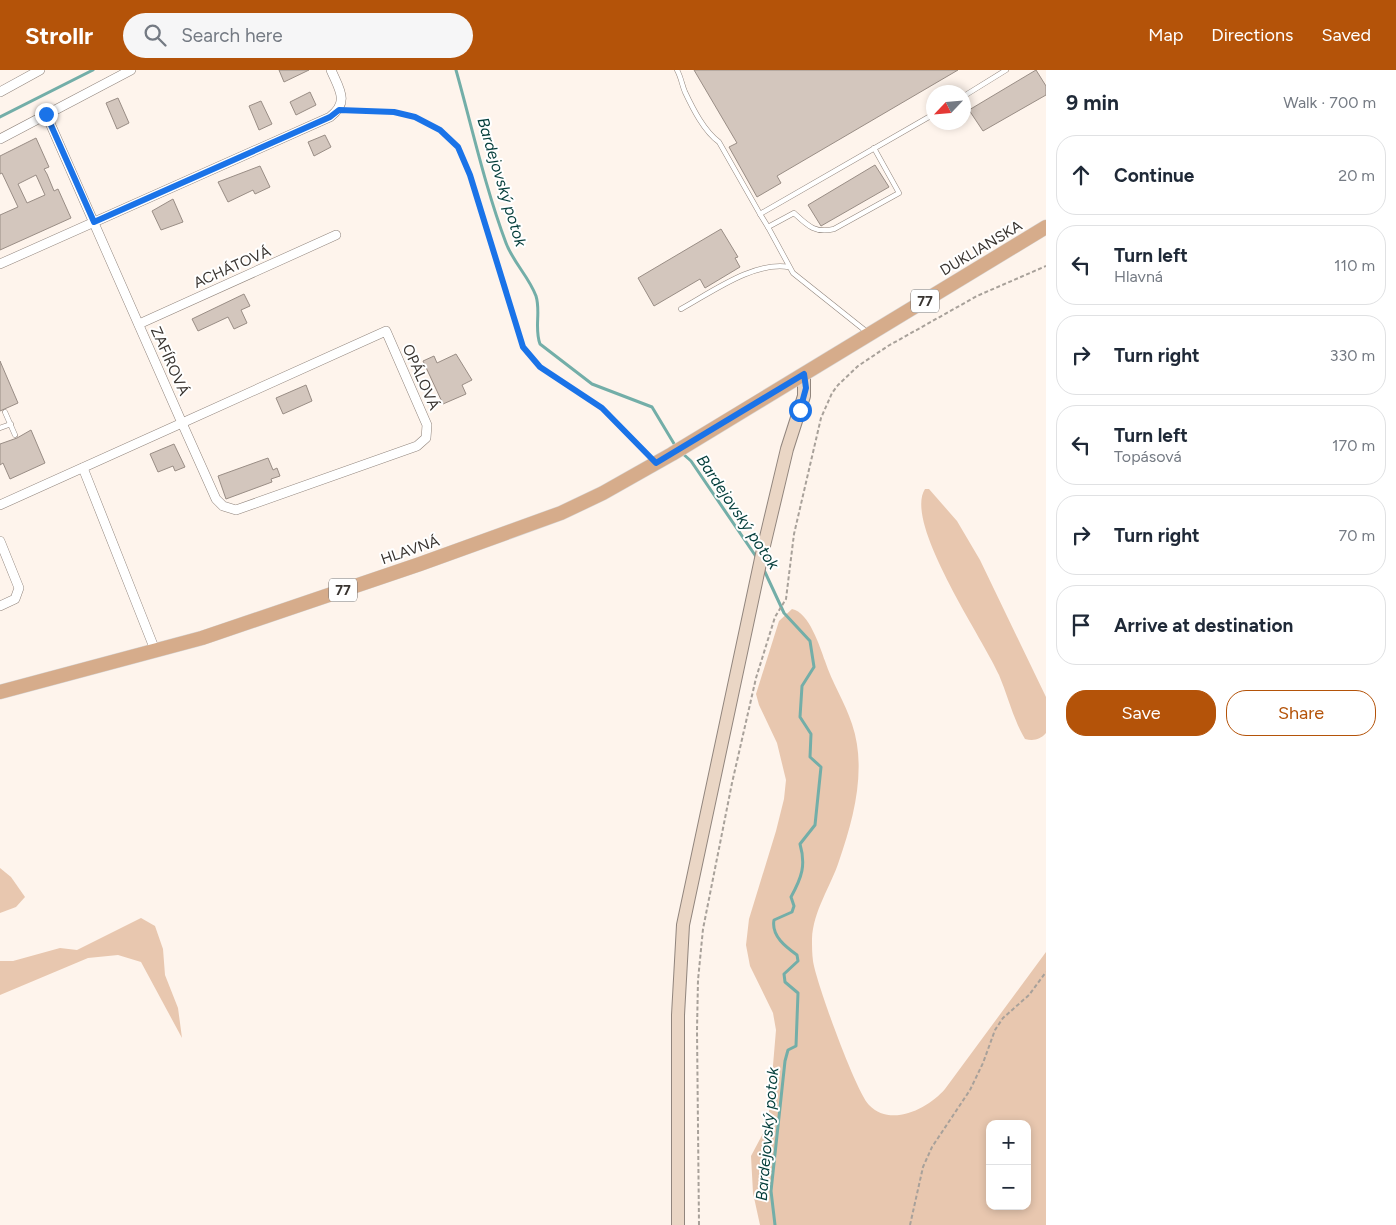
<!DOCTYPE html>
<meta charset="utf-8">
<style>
:root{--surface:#fff;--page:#f6f6f7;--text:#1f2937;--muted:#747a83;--line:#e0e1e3;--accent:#b45309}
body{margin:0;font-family:Figtree,sans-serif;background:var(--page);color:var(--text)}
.controls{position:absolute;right:15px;bottom:15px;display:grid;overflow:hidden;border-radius:10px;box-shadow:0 2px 8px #0003}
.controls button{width:45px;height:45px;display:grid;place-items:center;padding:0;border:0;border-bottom:1px solid var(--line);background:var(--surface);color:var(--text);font:25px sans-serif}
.compass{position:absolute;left:926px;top:15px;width:45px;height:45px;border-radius:50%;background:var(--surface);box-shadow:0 2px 8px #0003;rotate:244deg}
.stop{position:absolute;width:15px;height:15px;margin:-11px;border:4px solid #1a73e8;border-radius:50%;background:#fff}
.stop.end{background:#1a73e8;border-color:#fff;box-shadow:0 1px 5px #0008}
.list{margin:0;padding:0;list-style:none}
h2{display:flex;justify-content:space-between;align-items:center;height:65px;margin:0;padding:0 20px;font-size:21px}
h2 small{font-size:16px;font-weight:400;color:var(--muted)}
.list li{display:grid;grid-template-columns:32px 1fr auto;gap:15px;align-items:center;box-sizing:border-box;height:80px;margin:0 10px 10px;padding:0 10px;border:1px solid var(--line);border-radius:20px}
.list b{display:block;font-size:19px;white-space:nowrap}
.list p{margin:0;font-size:16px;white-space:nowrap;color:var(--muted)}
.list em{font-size:16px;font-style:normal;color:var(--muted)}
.actions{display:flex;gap:10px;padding:15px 20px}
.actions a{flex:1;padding:11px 0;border:1px solid var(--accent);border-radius:20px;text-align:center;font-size:18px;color:var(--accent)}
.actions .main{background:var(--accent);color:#fff}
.icon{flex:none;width:28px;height:28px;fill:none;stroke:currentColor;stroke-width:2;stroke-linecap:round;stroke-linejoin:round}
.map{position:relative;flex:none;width:1046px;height:1155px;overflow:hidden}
header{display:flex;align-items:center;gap:30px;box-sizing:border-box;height:70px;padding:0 25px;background:var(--accent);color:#fff}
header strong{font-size:24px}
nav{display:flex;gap:28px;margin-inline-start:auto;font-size:18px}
.search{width:350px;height:45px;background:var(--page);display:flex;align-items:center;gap:12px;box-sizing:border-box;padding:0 18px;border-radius:28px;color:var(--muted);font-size:19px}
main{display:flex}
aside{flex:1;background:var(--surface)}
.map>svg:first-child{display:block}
</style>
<header>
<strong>Strollr</strong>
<div class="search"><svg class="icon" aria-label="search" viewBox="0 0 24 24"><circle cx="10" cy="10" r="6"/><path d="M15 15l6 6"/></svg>Search here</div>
<nav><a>Map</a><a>Directions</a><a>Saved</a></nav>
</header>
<main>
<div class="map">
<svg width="1046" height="1155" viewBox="0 0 1046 1155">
<rect width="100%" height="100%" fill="#fef4ec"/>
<!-- green -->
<g fill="#e8c7af" fill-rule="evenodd">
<path d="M 925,419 L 929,419 L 957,451 L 980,490 L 1046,627 L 1046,663 C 1040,670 1033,671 1025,669 C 1013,649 1008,626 999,605 C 984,570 903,453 925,419 Z"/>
<path d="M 792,539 C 809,542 820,577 825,591 C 832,613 845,632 852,654 C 867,698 854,748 839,791 C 831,816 813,841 812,869 C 812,876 812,884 813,891 C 816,912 856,1022 869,1035 C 891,1058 929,1038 945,1019 L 1046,882 L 1046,1155 L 760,1155 L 753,1123 L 751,1086 L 768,1054 L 776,960 L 773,943 L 750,896 L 746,875 L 749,849 L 776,761 L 784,729 L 786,710 L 777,673 L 759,635 L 756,624 L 779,551 ZM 990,1054 L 1027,1054 L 1027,1136 L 990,1136 Z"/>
<polygon points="0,798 11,807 25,827 16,837 0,843"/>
<polygon points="141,848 155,856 163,879 165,905 178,938 182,968 141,892 118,885 88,888 0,925 0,891 13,891 60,878 77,880"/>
</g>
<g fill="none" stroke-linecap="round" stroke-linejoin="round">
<!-- stream -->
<g stroke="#73aea8" stroke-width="3">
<path d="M 456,0 C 472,57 485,117 506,173 C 513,192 529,207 536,226 C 541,242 534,258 540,274 L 592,314 L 652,337 L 676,377"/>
<polyline points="0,47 93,0"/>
<polyline points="682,383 691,391 757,488"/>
<path d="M 764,500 L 784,543 L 810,571 L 814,597 L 802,616 L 800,647 L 811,664 L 810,687 L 821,697 L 815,755 L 800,774 C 806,795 802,807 791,827 L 794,836 L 792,842 L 774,850 C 771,866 786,877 797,885 L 798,891 L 784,904 L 785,912 L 798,923 L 796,976 L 788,980 L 785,991 L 771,1121 L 775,1155"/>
</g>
</g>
<!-- building -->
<g fill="#d3c6bd" stroke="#998d85" fill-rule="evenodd">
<polygon points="279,0 309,0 284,12"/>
<polygon points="694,0 958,0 777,106 781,113 757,127 729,77 737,73"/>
<polygon points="1036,0 1046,16 1046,25 983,61 969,40"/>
<polygon points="310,22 316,35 296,45 290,32"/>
<polygon points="118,28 129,53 117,59 106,33"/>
<polygon points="261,31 272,54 259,60 249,36"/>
<polygon points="325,65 331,77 314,86 308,72"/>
<path d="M 36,68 L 49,97 L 44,99 L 47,104 L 54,121 L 58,119 L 71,148 L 0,180 L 0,145 L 18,137 L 2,103 L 0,104 L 0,86 ZM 36,105 L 45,125 L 27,133 L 18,114 Z"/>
<polygon points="875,95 889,117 821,156 808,135"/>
<polygon points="260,96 270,117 255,124 253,120 228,132 218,112"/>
<polygon points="173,129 183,152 161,160 152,141"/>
<polygon points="721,159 738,187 735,188 740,197 705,218 700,209 654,236 638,208"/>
<polygon points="244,224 250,236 241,240 247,253 234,259 228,247 198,261 192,249"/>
<polygon points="456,284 472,310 462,315 466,324 443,334 423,291 434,286 437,293"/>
<polygon points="0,291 18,333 0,341"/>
<polygon points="306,315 312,331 283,344 276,328"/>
<polygon points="31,360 45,393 10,409 3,393 0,395 0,374 17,368"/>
<polygon points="174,374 185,397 175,401 173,396 158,402 150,384"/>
<polygon points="268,388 273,400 277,398 280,406 271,409 272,412 226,429 218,406"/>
</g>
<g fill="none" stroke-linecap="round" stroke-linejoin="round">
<!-- lane casing -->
<g stroke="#91857d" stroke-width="5.5">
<g id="lane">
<path d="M 677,0 C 681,7 682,15 685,22 C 693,39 704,61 719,72 L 760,144 L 934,44"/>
<polyline points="964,26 1006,0"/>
<polyline points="760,144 768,157"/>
<path d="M 681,239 C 712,222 754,191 789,197"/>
<path d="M 867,262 L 793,203 L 768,157 L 794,143 C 807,155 815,164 834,159 L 899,123 L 874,78"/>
<polyline points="5,342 15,365"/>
<polyline points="0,358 11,354"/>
</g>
</g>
<!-- street casing -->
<g stroke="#91857d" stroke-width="10">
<g id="street">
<polyline points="0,22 40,0"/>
<polyline points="0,69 131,0"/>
<path d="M 0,194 L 330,47 C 350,32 339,19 331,0"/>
<polyline points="139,254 336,165"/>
<polygon points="386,261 427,355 426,368 417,376 236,440 223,436 216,429 182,353"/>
<polyline points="83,398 155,580"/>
<polyline points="0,435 182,353 46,44"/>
<polyline points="0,471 19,518 15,529 0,536"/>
</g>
</g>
<!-- secondary casing -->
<g stroke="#91857d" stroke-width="14">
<polyline id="secondary" points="678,1155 678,945 683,855 762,484 787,379 804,326 804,304"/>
</g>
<!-- primary casing -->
<g stroke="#d7d6d6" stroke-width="15">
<polyline id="primary" points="0,622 202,568 420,494 561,443 603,423 672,384 1046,157"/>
</g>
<!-- path -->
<g stroke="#a8a19a" stroke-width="2" stroke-dasharray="4 2.5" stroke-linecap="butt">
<polyline points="349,40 394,42 415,47 440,60 458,77 470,105 523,277 540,297 602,338 648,384"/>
<polyline points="699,1155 697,960 698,910 703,859 732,713 756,608 775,547 786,529 794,464 821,348 832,323 838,315 858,296 888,276 977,226 1046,196"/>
<polyline points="910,1155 923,1097 932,1077 970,1020 983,993 995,960 1003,948 1029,925 1046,902"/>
</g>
<!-- lane -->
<use href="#lane" stroke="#fff" stroke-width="4.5"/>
<!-- street -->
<use href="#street" stroke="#fff" stroke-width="9"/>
<!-- secondary -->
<use href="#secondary" stroke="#ead6c5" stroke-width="12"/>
<!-- primary -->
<use href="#primary" stroke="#d6ac8b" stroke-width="14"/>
</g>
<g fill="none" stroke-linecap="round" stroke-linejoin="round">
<!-- route -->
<polyline stroke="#1a73e8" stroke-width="6" points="46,44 94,152 330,47 339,40 394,42 415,47 440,60 458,77 470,105 523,277 540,297 602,338 656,393 804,304 806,318 800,340"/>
</g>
<g text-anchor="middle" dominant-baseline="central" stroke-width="4" stroke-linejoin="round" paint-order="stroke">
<!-- shield labels -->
<g fill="#fff" stroke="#74716e" stroke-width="1">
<rect x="911" y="219.5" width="28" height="23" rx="4"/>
<rect x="329" y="508.5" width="28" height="23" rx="4"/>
</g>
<g font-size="14" font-weight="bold" fill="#393430">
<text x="925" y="231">77</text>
<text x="343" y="520">77</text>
</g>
<!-- street labels -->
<g font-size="15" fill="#393430" stroke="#fff">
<text transform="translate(981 178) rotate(-31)">DUKLIANSKA</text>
<text transform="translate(232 197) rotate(-24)">ACHÁTOVÁ</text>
<text transform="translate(170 291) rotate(66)">ZAFÍROVÁ</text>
<text transform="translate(421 307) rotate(66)">OPÁLOVÁ</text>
<text transform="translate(410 480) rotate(-19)">HLAVNÁ</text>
</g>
<!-- water labels -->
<g font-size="16" font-style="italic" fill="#033d3a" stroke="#fff">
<text transform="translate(502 112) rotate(73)">Bardejovský potok</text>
<text transform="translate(738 442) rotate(56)">Bardejovský potok</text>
<text transform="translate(767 1064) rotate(-85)">Bardejovský potok</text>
</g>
</g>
</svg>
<div class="controls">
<button>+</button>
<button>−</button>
</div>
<svg class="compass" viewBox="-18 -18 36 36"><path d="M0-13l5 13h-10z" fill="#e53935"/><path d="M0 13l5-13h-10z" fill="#747a83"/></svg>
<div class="stop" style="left:800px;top:340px"></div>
<div class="stop end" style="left:46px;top:44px"></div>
</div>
<aside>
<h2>9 min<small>Walk · 700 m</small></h2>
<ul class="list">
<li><svg class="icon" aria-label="ahead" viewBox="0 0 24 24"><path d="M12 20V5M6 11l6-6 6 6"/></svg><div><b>Continue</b></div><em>20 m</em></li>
<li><svg class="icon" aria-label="left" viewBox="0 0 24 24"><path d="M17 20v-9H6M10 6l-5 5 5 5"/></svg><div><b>Turn left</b><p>Hlavná</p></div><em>110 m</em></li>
<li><svg class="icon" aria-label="right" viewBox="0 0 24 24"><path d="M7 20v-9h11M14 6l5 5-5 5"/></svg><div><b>Turn right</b></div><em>330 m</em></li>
<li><svg class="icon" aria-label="left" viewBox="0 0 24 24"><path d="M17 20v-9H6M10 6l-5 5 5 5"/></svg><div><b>Turn left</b><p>Topásová</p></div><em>170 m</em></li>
<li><svg class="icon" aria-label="right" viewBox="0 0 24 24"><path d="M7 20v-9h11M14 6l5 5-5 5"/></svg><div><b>Turn right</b></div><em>70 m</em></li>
<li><svg class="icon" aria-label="arrive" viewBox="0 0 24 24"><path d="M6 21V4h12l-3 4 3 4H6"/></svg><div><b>Arrive at destination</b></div></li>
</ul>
<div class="actions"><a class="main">Save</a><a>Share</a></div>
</aside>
</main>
